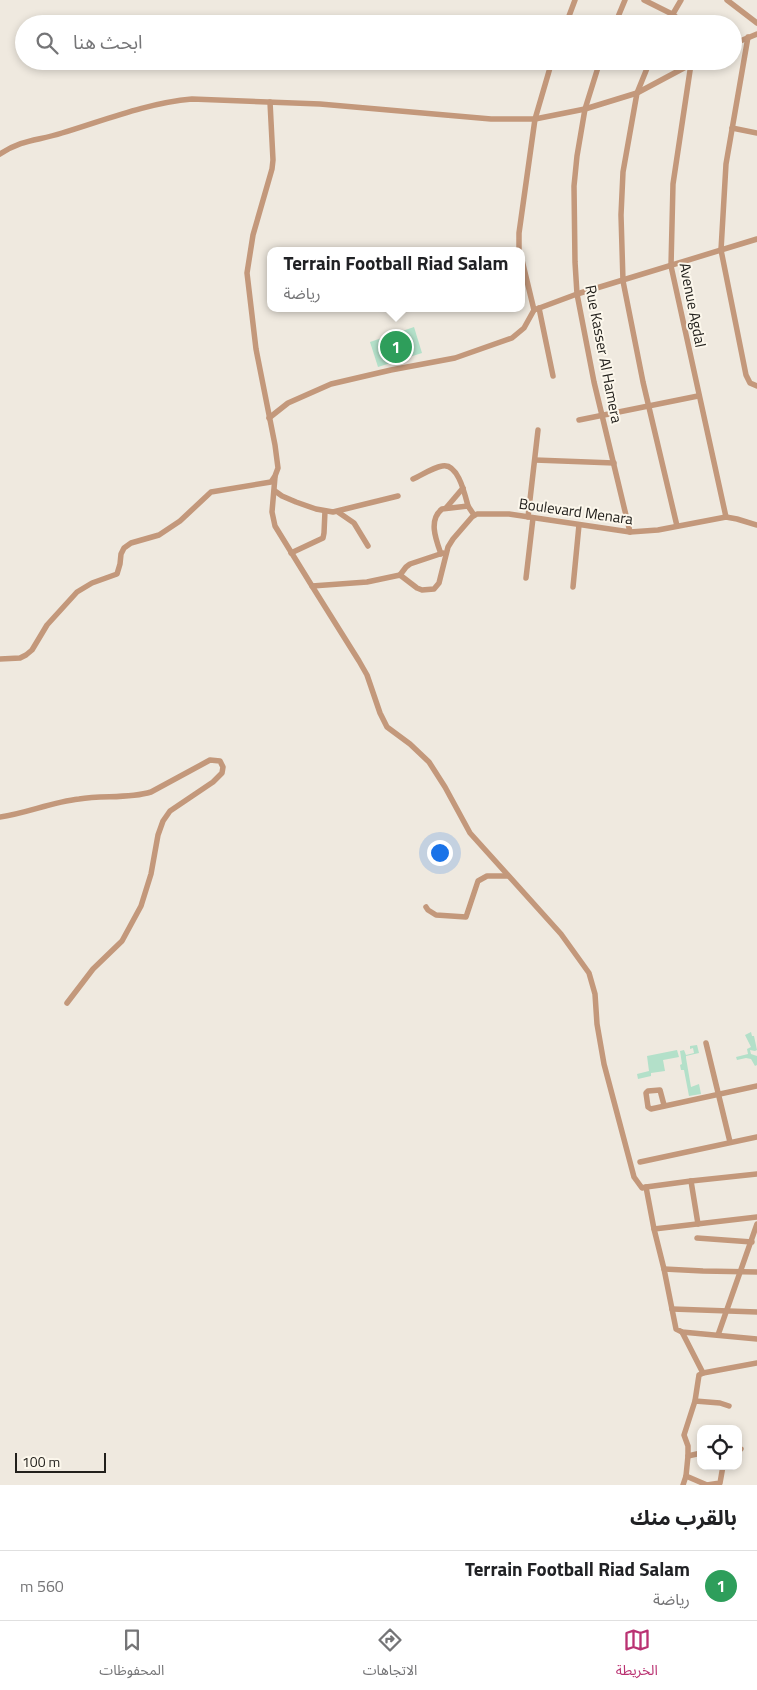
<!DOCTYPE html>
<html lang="ar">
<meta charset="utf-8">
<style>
:root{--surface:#fff;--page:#f2f2f2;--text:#202124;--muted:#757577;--line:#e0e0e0;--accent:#ba3272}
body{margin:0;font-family:"Titillium Web","Noto Sans Arabic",sans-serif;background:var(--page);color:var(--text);direction:rtl}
.controls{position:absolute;right:15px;bottom:15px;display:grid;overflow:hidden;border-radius:10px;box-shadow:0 2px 8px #0003}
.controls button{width:45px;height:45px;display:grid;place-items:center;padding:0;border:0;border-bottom:1px solid var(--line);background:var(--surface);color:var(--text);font:25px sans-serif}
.scale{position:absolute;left:15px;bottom:12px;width:91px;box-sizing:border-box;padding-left:5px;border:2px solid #22201c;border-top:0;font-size:14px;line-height:18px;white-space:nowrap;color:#22201c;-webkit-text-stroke:4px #fcf7ec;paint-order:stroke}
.you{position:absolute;left:439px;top:852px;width:18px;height:18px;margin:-12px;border:4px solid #fff;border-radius:50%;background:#1a73e8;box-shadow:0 0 0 8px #1a73e833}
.badge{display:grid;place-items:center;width:32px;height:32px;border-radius:50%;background:var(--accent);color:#fff;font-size:16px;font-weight:700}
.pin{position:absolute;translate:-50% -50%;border:2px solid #fff;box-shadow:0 1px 5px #0006}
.popup{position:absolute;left:267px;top:247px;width:258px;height:65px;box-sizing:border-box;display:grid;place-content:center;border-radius:10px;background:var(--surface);filter:drop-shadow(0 1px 4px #0005);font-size:16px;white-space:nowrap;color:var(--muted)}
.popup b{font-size:19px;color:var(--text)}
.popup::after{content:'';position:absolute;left:50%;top:100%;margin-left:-10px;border:10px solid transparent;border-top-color:var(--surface)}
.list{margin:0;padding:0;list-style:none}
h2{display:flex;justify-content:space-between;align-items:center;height:65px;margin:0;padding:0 20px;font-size:21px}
h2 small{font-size:16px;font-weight:400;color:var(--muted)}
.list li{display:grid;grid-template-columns:32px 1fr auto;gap:15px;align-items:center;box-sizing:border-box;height:70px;padding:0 20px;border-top:1px solid var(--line)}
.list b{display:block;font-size:19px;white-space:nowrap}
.list p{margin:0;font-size:16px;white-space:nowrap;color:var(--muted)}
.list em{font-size:16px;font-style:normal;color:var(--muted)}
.icon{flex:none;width:28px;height:28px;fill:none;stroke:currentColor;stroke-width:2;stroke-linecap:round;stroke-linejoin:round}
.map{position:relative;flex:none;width:757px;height:1485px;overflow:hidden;direction:ltr}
.search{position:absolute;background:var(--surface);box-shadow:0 2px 8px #0003;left:15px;right:15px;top:15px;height:55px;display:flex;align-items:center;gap:12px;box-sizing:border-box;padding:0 18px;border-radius:28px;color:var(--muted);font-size:19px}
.sheet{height:135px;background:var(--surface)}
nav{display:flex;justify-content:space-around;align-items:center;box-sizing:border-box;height:70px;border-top:1px solid var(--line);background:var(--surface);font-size:14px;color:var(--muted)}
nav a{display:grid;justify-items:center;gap:2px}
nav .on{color:var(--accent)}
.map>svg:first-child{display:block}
</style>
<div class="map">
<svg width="757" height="1485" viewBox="0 0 757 1485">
<rect width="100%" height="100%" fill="#efe9df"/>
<!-- green -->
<g fill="#b3e0c9">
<polygon points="414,327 422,353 378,367 370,342"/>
<polygon points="751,1032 752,1036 754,1036 757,1050 755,1051 750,1050 751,1054 757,1056 757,1065 755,1066 751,1059 746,1058 737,1060 736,1057 748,1054 747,1049 751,1047 745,1035"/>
<polygon points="697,1045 699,1053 686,1056 686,1058 691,1087 699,1084 701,1094 689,1096 684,1070 681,1070 680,1065 682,1064 680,1051 684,1050 686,1055 694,1053 693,1048 690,1049 690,1046"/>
<polygon points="677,1050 679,1057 663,1060 665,1071 651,1073 651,1076 638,1079 637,1074 649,1071 647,1056"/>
</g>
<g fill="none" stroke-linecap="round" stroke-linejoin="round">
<!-- minor -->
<g stroke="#c3987b" stroke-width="5.5">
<polyline points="644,0 672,14 685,24"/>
<polyline points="727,0 757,23"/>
<polyline points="566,24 575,0"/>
<polyline points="615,24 625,0"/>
<polyline points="667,24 681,0"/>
<polyline points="748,37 726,164 721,250 746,375 750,383 757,386"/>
<polyline points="733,44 757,34"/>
<polyline points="600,61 585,109 577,156 574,186 575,262 577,294 594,382 630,532"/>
<polyline points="650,61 637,93 623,172 621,215 623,281 643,382 677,526"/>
<polyline points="691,64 673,184 671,266 726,517"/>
<polyline points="732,128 757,133"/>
<path d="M 0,154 C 23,139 37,141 62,133 C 105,120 147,103 192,99 L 320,104 L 491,119 L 535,119 L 585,109 L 637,93 L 697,61"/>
<polyline points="519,251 519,233 535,119 552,61"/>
<polyline points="539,308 553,376"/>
<polyline points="534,310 577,294 757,239"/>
<polyline points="269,418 288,403 331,384 391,370 455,358 512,338 524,328 534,310 521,256"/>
<polyline points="579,420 698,396"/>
<polyline points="535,460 614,463"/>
<polyline points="275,477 272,512 275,526 312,586"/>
<path d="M 413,479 C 422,475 432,468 442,466 C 458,462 465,495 468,506"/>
<polyline points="275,491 282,496 296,502 316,509 333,512 398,496"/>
<polyline points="446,508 463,488"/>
<polyline points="338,512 354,523 368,546"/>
<polyline points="528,517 538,430"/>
<polyline points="757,525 737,519 726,517 658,530 630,532 509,514 477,514 472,517 453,539 448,547 439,583 434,589 422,590 417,588 400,575 367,582 312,586 359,661 367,675 380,713 387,727 410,744 429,762 445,787 470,833 561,934 589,973 595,994 597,1024 604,1064 634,1177 642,1188 646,1187 654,1229 664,1269 676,1329 682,1332 757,1339"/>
<polyline points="291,553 323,538 324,533 325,511"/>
<path d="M 441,554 C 436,540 428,520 442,509 L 468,506 L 474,515"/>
<polyline points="400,575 406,567 410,564 443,553"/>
<polyline points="526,578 533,518"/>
<polyline points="573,587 579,525"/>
<polyline points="0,659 20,658 26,655 32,650 47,625 77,592 92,583 117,574 120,564 121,554 124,548 131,543 159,535 180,521 211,492 271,482 275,476 278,468 275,445 256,349 247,273 253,235 272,169 273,160 270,102"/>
<path d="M 0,817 C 27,813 52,802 79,799 C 103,795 128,799 151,792 L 210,760 L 220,761 L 223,767 L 222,773 L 213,782 L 170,811 L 163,821 L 158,835 L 151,874 L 141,906 L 122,941 L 93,969 L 67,1003"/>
<polyline points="426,907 428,910 436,915 466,917 478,881 487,876 507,876"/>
<polyline points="706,1043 730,1142"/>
<polyline points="664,1105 660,1090 648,1091 646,1093 648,1107 651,1109 757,1086"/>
<polyline points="640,1162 757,1137"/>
<polyline points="691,1181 698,1224"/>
<polyline points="646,1187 691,1181 757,1174"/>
<polyline points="654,1229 757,1217"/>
<polyline points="697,1238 752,1242"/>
<polyline points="664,1269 703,1271 757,1272"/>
<polyline points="672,1309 757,1312"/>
<polyline points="682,1332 703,1373"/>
<polyline points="718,1335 757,1224"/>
<polyline points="695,1401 720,1403 729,1406"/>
<polyline points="738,1448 741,1449"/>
<polyline points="688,1456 701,1453"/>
<polyline points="686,1476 707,1485"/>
<polyline points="683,1485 686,1476 688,1456 688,1446 684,1435 695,1401 699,1375 703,1373 757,1363"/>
<polyline points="707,1485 720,1483 723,1466"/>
</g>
</g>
<g text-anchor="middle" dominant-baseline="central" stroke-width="4" stroke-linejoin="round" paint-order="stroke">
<!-- street labels -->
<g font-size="15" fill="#22201c" stroke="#fcf7ec">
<text transform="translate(693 305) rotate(79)">Avenue Agdal</text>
<text transform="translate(604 354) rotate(79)">Rue Kasser Al Hamera</text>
<text transform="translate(576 511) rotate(8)">Boulevard Menara</text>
</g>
</g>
</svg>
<div class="controls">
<button><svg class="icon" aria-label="locate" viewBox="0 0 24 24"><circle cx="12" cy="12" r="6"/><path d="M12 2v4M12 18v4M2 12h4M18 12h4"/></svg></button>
</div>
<div class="scale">100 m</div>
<div class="you"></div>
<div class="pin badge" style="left:396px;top:347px;background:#2e9e5b">1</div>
<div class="popup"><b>Terrain Football Riad Salam</b>رياضة</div>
<div class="search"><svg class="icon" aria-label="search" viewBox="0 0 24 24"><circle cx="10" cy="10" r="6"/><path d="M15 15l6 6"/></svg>ابحث هنا</div>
</div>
<section class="sheet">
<h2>بالقرب منك<small></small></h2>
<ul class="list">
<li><span class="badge" style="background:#2e9e5b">1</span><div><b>Terrain Football Riad Salam</b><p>رياضة</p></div><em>560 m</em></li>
</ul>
</section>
<nav>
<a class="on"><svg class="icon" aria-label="map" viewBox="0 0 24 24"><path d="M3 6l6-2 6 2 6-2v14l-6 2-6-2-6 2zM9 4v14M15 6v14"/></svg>الخريطة</a>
<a><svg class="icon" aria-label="directions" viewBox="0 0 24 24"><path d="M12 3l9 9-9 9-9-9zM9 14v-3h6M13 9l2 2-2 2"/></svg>الاتجاهات</a>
<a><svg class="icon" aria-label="saved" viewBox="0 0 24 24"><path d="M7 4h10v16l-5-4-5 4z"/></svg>المحفوظات</a>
</nav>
